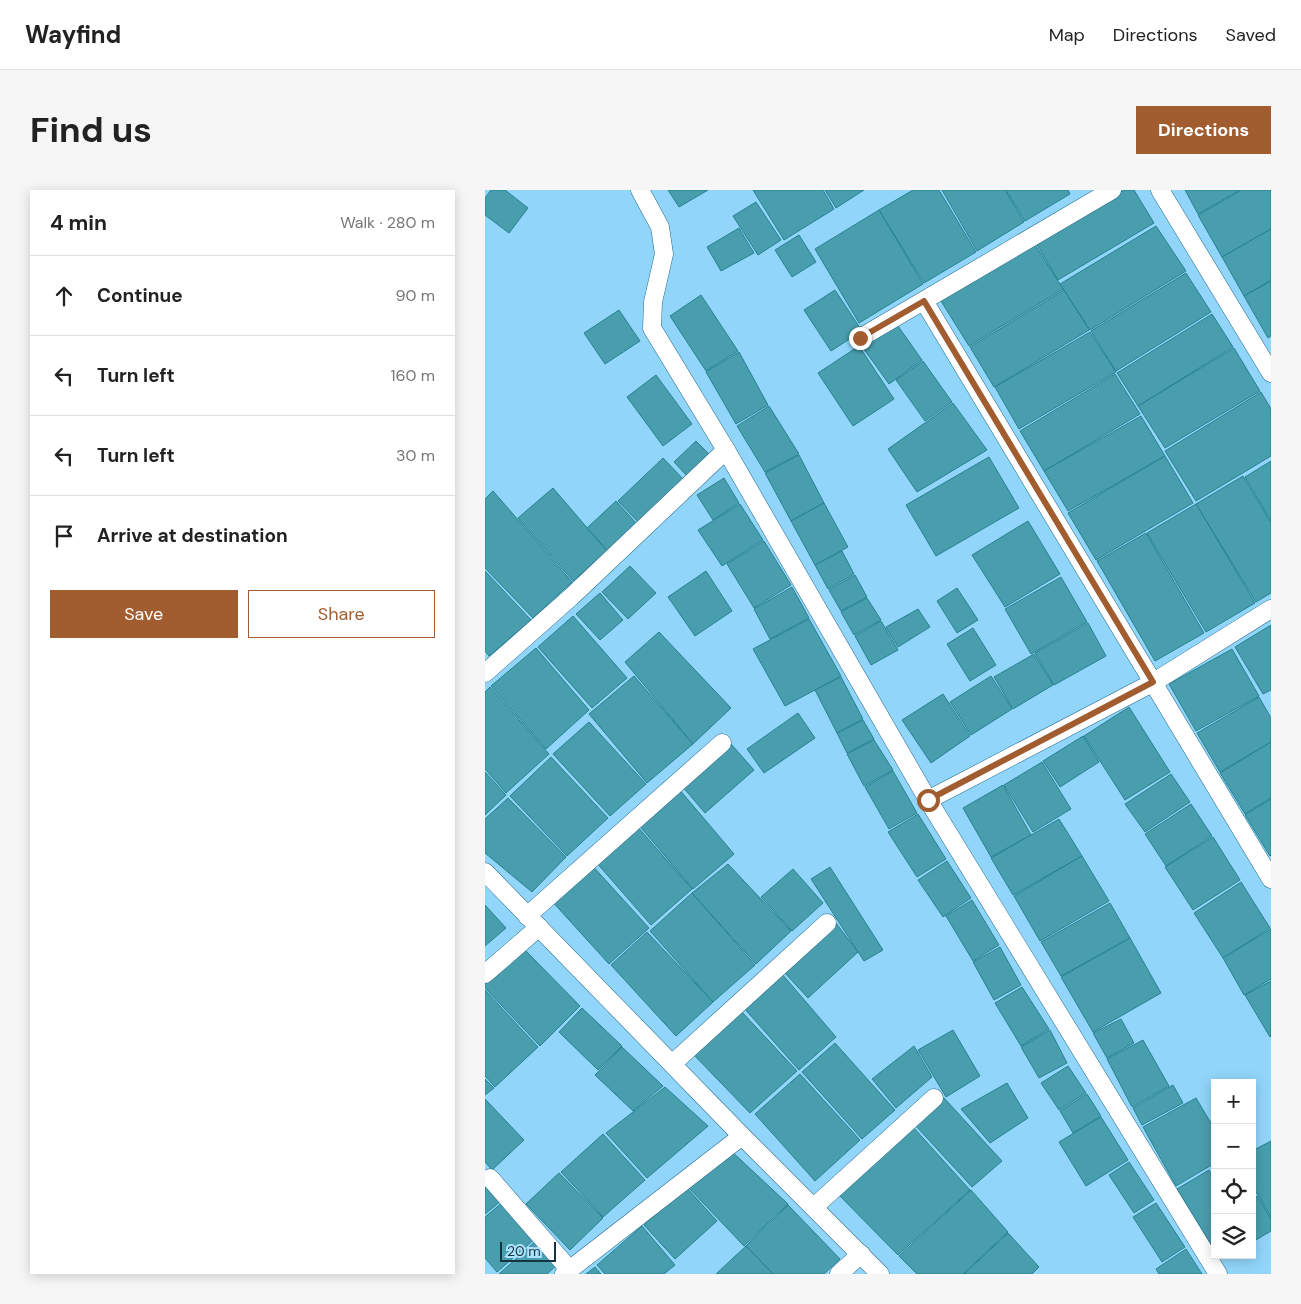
<!DOCTYPE html>
<meta charset="utf-8">
<style>
:root{--surface:#fff;--page:#f6f6f6;--text:#222;--muted:#767676;--line:#e0e0e0;--accent:#a15c2f}
body{margin:0;font-family:"DM Sans",sans-serif;background:var(--page);color:var(--text)}
.controls{position:absolute;right:15px;bottom:15px;display:grid;overflow:hidden;border-radius:0px;box-shadow:0 2px 12px #0003}
.controls button{width:45px;height:45px;display:grid;place-items:center;padding:0;border:0;border-bottom:1px solid var(--line);background:var(--surface);color:var(--text);font:25px sans-serif}
.scale{position:absolute;left:15px;bottom:12px;width:56px;box-sizing:border-box;padding-left:5px;border:2px solid #163341;border-top:0;font-size:14px;line-height:18px;white-space:nowrap;color:#163341;-webkit-text-stroke:4px #abe2fe;paint-order:stroke}
.stop{position:absolute;width:15px;height:15px;margin:-11px;border:4px solid #a15c2f;border-radius:50%;background:#fff}
.stop.end{background:#a15c2f;border-color:#fff;box-shadow:0 1px 5px #0008}
.list{margin:0;padding:0;list-style:none}
h2{display:flex;justify-content:space-between;align-items:center;height:65px;margin:0;padding:0 20px;font-size:21px}
h2 small{font-size:16px;font-weight:400;color:var(--muted)}
.list li{display:grid;grid-template-columns:32px 1fr auto;gap:15px;align-items:center;box-sizing:border-box;height:80px;padding:0 20px;border-top:1px solid var(--line)}
.list b{display:block;font-size:19px;white-space:nowrap}
.list em{font-size:16px;font-style:normal;color:var(--muted)}
.actions{display:flex;gap:10px;padding:15px 20px}
.actions a{flex:1;padding:11px 0;border:1px solid var(--accent);border-radius:0px;text-align:center;font-size:18px;color:var(--accent)}
.actions .main{background:var(--accent);color:#fff}
.icon{flex:none;width:28px;height:28px;fill:none;stroke:currentColor;stroke-width:2;stroke-linecap:round;stroke-linejoin:round}
.map{position:relative;flex:none;width:786px;height:1084px;overflow:hidden;border-radius:0px}
header{display:flex;align-items:center;gap:30px;box-sizing:border-box;height:70px;padding:0 25px;background:var(--surface);border-bottom:1px solid var(--line)}
header strong{font-size:24px}
nav{display:flex;gap:28px;margin-inline-start:auto;font-size:18px}
.intro{display:flex;align-items:center;justify-content:space-between;box-sizing:border-box;height:120px;padding:0 30px}
h1{margin:0;font-size:35px}
.button{padding:12px 22px;border-radius:0px;background:var(--accent);color:#fff;font-size:18px;font-weight:700}
main{display:flex;gap:30px;padding:0 30px}
aside{flex:1;background:var(--surface);border-radius:0px;box-shadow:0 2px 12px #0003}
.map>svg:first-child{display:block}
</style>
<header>
<strong>Wayfind</strong>
<nav><a>Map</a><a>Directions</a><a>Saved</a></nav>
</header>
<div class="intro"><h1>Find us</h1><a class="button">Directions</a></div>
<main>
<aside>
<h2>4 min<small>Walk · 280 m</small></h2>
<ul class="list">
<li><svg class="icon" aria-label="ahead" viewBox="0 0 24 24"><path d="M12 20V5M6 11l6-6 6 6"/></svg><div><b>Continue</b></div><em>90 m</em></li>
<li><svg class="icon" aria-label="left" viewBox="0 0 24 24"><path d="M17 20v-9H6M10 6l-5 5 5 5"/></svg><div><b>Turn left</b></div><em>160 m</em></li>
<li><svg class="icon" aria-label="left" viewBox="0 0 24 24"><path d="M17 20v-9H6M10 6l-5 5 5 5"/></svg><div><b>Turn left</b></div><em>30 m</em></li>
<li><svg class="icon" aria-label="arrive" viewBox="0 0 24 24"><path d="M6 21V4h12l-3 4 3 4H6"/></svg><div><b>Arrive at destination</b></div></li>
</ul>
<div class="actions"><a class="main">Save</a><a>Share</a></div>
</aside>
<div class="map">
<svg width="786" height="1084" viewBox="0 0 786 1084">
<rect width="100%" height="100%" fill="#91d6fa"/>
<!-- building -->
<g fill="#499eae" stroke="#268190">
<polygon points="6,0 20,0 43,18 24,43 0,25 0,8"/>
<polygon points="183,0 223,0 194,17"/>
<polygon points="268,0 338,0 349,19 299,50"/>
<polygon points="340,0 379,0 351,18"/>
<polygon points="428,0 454,0 491,62 439,93 394,20"/>
<polygon points="457,0 520,0 539,32 492,61"/>
<polygon points="521,0 583,0 585,4 540,31"/>
<polygon points="639,0 649,0 669,33 573,90 551,53"/>
<polygon points="700,0 755,0 713,24"/>
<polygon points="757,0 786,0 786,39 737,67 713,25"/>
<polygon points="271,12 296,50 273,65 248,26"/>
<polygon points="394,20 438,94 374,133 330,59"/>
<polygon points="671,36 701,81 605,140 575,94"/>
<polygon points="254,38 269,63 236,81 222,57"/>
<polygon points="786,39 786,90 759,106 737,67"/>
<polygon points="314,45 331,72 307,87 290,60"/>
<polygon points="549,53 578,99 484,156 456,111"/>
<polygon points="701,83 726,122 631,181 606,141"/>
<polygon points="786,91 786,146 783,148 759,106"/>
<polygon points="350,100 377,141 346,161 319,120"/>
<polygon points="579,100 604,140 509,197 485,157"/>
<polygon points="216,105 253,161 221,181 185,126"/>
<polygon points="134,120 155,151 120,174 99,143"/>
<polygon points="727,124 748,157 653,216 632,183"/>
<polygon points="413,136 437,170 404,194 376,155"/>
<polygon points="605,142 631,182 534,239 510,197"/>
<polygon points="374,156 409,209 368,236 333,183"/>
<polygon points="749,158 775,201 680,258 653,216"/>
<polygon points="254,162 283,215 251,234 221,182"/>
<polygon points="438,171 467,212 440,231 411,190"/>
<polygon points="630,184 655,224 559,281 535,241"/>
<polygon points="171,185 207,234 178,256 142,207"/>
<polygon points="776,202 786,219 786,266 711,311 680,261"/>
<polygon points="468,213 502,260 432,302 403,259"/>
<polygon points="284,216 314,264 280,282 252,236"/>
<polygon points="656,226 680,266 583,321 559,281"/>
<polygon points="211,251 225,265 202,286 189,272"/>
<polygon points="314,265 339,313 306,331 280,283"/>
<polygon points="680,266 708,313 611,370 583,323"/>
<polygon points="504,267 534,318 451,366 421,315"/>
<polygon points="178,268 199,290 154,333 133,311"/>
<polygon points="786,271 786,331 760,287"/>
<polygon points="758,286 786,333 786,403 771,412 711,314"/>
<polygon points="239,288 254,313 228,330 212,305"/>
<polygon points="68,298 122,361 88,391 33,328"/>
<polygon points="8,301 87,392 48,428 0,378 0,309"/>
<polygon points="131,311 152,334 123,361 102,338"/>
<polygon points="339,313 363,357 330,375 306,331"/>
<polygon points="255,314 278,350 237,376 213,340"/>
<polygon points="711,314 770,413 721,442 662,343"/>
<polygon points="543,331 575,384 520,417 487,365"/>
<polygon points="661,343 719,443 670,471 612,371"/>
<polygon points="279,351 306,395 269,418 242,374"/>
<polygon points="357,361 369,384 343,399 330,375"/>
<polygon points="145,376 171,403 143,429 117,402"/>
<polygon points="0,381 46,430 4,466 0,461"/>
<polygon points="221,381 247,421 210,446 183,407"/>
<polygon points="370,385 382,407 356,421 344,400"/>
<polygon points="576,387 602,432 546,464 520,419"/>
<polygon points="307,397 324,428 285,449 269,419"/>
<polygon points="472,398 493,430 472,443 452,411"/>
<polygon points="115,403 138,430 115,450 91,424"/>
<polygon points="382,408 396,430 369,445 356,422"/>
<polygon points="433,419 445,437 413,457 401,437"/>
<polygon points="88,426 142,488 107,518 53,457"/>
<polygon points="324,429 356,486 300,516 268,459"/>
<polygon points="396,431 413,460 386,475 370,446"/>
<polygon points="603,433 621,466 569,495 550,463"/>
<polygon points="786,435 786,500 778,504 750,457"/>
<polygon points="488,438 511,475 485,491 462,454"/>
<polygon points="174,442 246,518 208,554 140,472"/>
<polygon points="51,458 104,520 61,559 6,496"/>
<polygon points="747,459 774,506 711,541 684,494"/>
<polygon points="549,464 568,495 528,519 509,487"/>
<polygon points="149,486 208,554 162,593 104,524"/>
<polygon points="506,486 527,519 486,545 465,512"/>
<polygon points="356,487 378,529 352,543 330,500"/>
<polygon points="5,497 64,564 21,603 0,579 0,502"/>
<polygon points="458,504 485,546 446,573 417,530"/>
<polygon points="774,507 786,528 786,552 735,582 712,543"/>
<polygon points="644,517 685,582 640,610 599,546"/>
<polygon points="313,523 330,548 279,583 262,559"/>
<polygon points="378,530 389,549 362,563 352,543"/>
<polygon points="104,532 161,594 125,626 68,564"/>
<polygon points="598,546 614,572 575,597 558,571"/>
<polygon points="389,550 408,580 379,596 362,564"/>
<polygon points="786,552 786,608 760,624 735,583"/>
<polygon points="246,554 269,580 220,623 197,596"/>
<polygon points="66,567 123,628 82,666 25,606"/>
<polygon points="557,572 586,619 548,642 519,595"/>
<polygon points="408,581 432,623 404,639 380,597"/>
<polygon points="0,582 21,605 0,625"/>
<polygon points="686,584 705,612 660,642 640,614"/>
<polygon points="518,595 546,645 506,667 478,618"/>
<polygon points="193,598 249,664 208,699 152,633"/>
<polygon points="23,608 81,667 47,702 0,663 0,629"/>
<polygon points="786,609 786,665 785,666 760,625"/>
<polygon points="706,614 727,646 681,676 660,644"/>
<polygon points="433,624 461,669 432,687 403,642"/>
<polygon points="574,629 597,666 528,705 506,668"/>
<polygon points="151,635 207,699 166,735 110,671"/>
<polygon points="728,647 755,690 708,720 680,677"/>
<polygon points="597,666 624,711 555,751 529,706"/>
<polygon points="462,671 486,708 458,727 433,690"/>
<polygon points="105,673 164,738 124,774 65,709"/>
<polygon points="243,674 306,741 271,774 207,703"/>
<polygon points="345,677 398,760 379,771 326,689"/>
<polygon points="308,679 338,713 307,741 276,707"/>
<polygon points="756,692 785,738 738,768 709,723"/>
<polygon points="207,703 270,775 228,812 165,741"/>
<polygon points="487,710 514,755 488,771 461,726"/>
<polygon points="625,713 645,748 576,786 556,752"/>
<polygon points="0,715 21,738 0,756"/>
<polygon points="351,733 373,762 323,808 299,782"/>
<polygon points="786,739 786,789 759,805 738,768"/>
<polygon points="162,742 228,812 191,846 126,775"/>
<polygon points="645,748 676,803 608,842 576,787"/>
<polygon points="515,757 536,795 509,810 488,772"/>
<polygon points="38,758 95,816 55,856 0,798 0,792"/>
<polygon points="297,784 351,847 314,880 258,817"/>
<polygon points="786,791 786,846 785,847 760,805"/>
<polygon points="537,797 564,839 536,856 510,813"/>
<polygon points="0,800 53,857 10,897 0,886"/>
<polygon points="97,818 137,856 113,880 74,842"/>
<polygon points="256,821 312,881 265,923 207,863"/>
<polygon points="636,829 649,853 622,868 608,843"/>
<polygon points="468,840 495,886 461,907 433,860"/>
<polygon points="565,840 582,873 554,888 536,857"/>
<polygon points="658,850 684,896 647,917 622,869"/>
<polygon points="350,853 410,920 377,949 317,882"/>
<polygon points="429,856 447,887 411,918 387,889"/>
<polygon points="137,857 178,896 148,921 110,885"/>
<polygon points="583,876 601,903 574,920 556,893"/>
<polygon points="315,884 375,950 330,991 270,924"/>
<polygon points="0,889 9,898 0,905"/>
<polygon points="522,893 543,928 505,953 476,919"/>
<polygon points="688,895 698,913 657,935 648,918"/>
<polygon points="180,897 223,936 162,988 121,943"/>
<polygon points="602,904 616,926 588,943 575,921"/>
<polygon points="459,908 517,971 487,997 430,935"/>
<polygon points="711,908 730,940 730,973 691,996 658,937"/>
<polygon points="0,909 39,950 7,980 0,972"/>
<polygon points="616,927 643,970 601,996 574,952"/>
<polygon points="428,937 485,1000 413,1065 353,1004"/>
<polygon points="118,944 160,990 118,1027 76,982"/>
<polygon points="786,951 786,1027 767,995 767,961"/>
<polygon points="243,958 303,1014 259,1056 202,996"/>
<polygon points="644,972 669,1010 649,1023 624,985"/>
<polygon points="724,980 730,989 730,1061 692,999"/>
<polygon points="74,983 118,1028 85,1060 41,1014"/>
<polygon points="0,991 16,1011 0,1024"/>
<polygon points="201,997 232,1031 190,1069 159,1035"/>
<polygon points="486,1000 523,1042 478,1084 432,1084 414,1066"/>
<polygon points="772,1006 786,1029 786,1041 769,1051 767,1048 767,1009"/>
<polygon points="18,1012 51,1048 12,1082 0,1068 0,1027"/>
<polygon points="671,1013 700,1057 677,1072 648,1027"/>
<polygon points="303,1015 355,1069 339,1084 288,1084 261,1056"/>
<polygon points="157,1036 190,1075 179,1084 120,1084 112,1075"/>
<polygon points="523,1043 554,1077 547,1084 479,1084"/>
<polygon points="52,1050 73,1074 62,1084 14,1084"/>
<polygon points="261,1056 288,1084 231,1084"/>
<polygon points="701,1059 717,1084 674,1084 671,1079"/>
<polygon points="110,1077 116,1084 101,1084"/>
</g>
<g fill="none" stroke-linecap="round" stroke-linejoin="round">
<!-- street casing -->
<g stroke="#246b8b" stroke-width="19">
<g id="street">
<polyline points="155,0 175,37 179,64 168,112 167,138 241,260 443,610 733,1084"/>
<polyline points="675,0 786,183"/>
<polyline points="439,111 786,689"/>
<polyline points="375,148 627,0"/>
<polyline points="0,483 86,407 241,260"/>
<polyline points="443,610 669,492 786,419"/>
<polyline points="0,682 257,946 395,1084"/>
<polyline points="42,726 237,553"/>
<polyline points="0,784 54,737"/>
<polyline points="187,874 342,733"/>
<polyline points="5,988 84,1079"/>
<polyline points="329,1017 449,908"/>
<polyline points="79,1084 257,946"/>
<polyline points="354,1084 376,1064"/>
</g>
</g>
<!-- street -->
<use href="#street" stroke="#fff" stroke-width="18"/>
</g>
<g fill="none" stroke-linecap="round" stroke-linejoin="round">
<!-- route -->
<polyline stroke="#a15c2f" stroke-width="6" points="375,148 439,111 668,492 443,610"/>
</g>
</svg>
<div class="controls">
<button>+</button>
<button>−</button>
<button><svg class="icon" aria-label="locate" viewBox="0 0 24 24"><circle cx="12" cy="12" r="6"/><path d="M12 2v4M12 18v4M2 12h4M18 12h4"/></svg></button>
<button><svg class="icon" aria-label="layers" viewBox="0 0 24 24"><path d="M12 4l9 5-9 5-9-5zM3 14l9 5 9-5"/></svg></button>
</div>
<div class="scale">20 m</div>
<div class="stop" style="left:443px;top:610px"></div>
<div class="stop end" style="left:375px;top:148px"></div>
</div>
</main>
